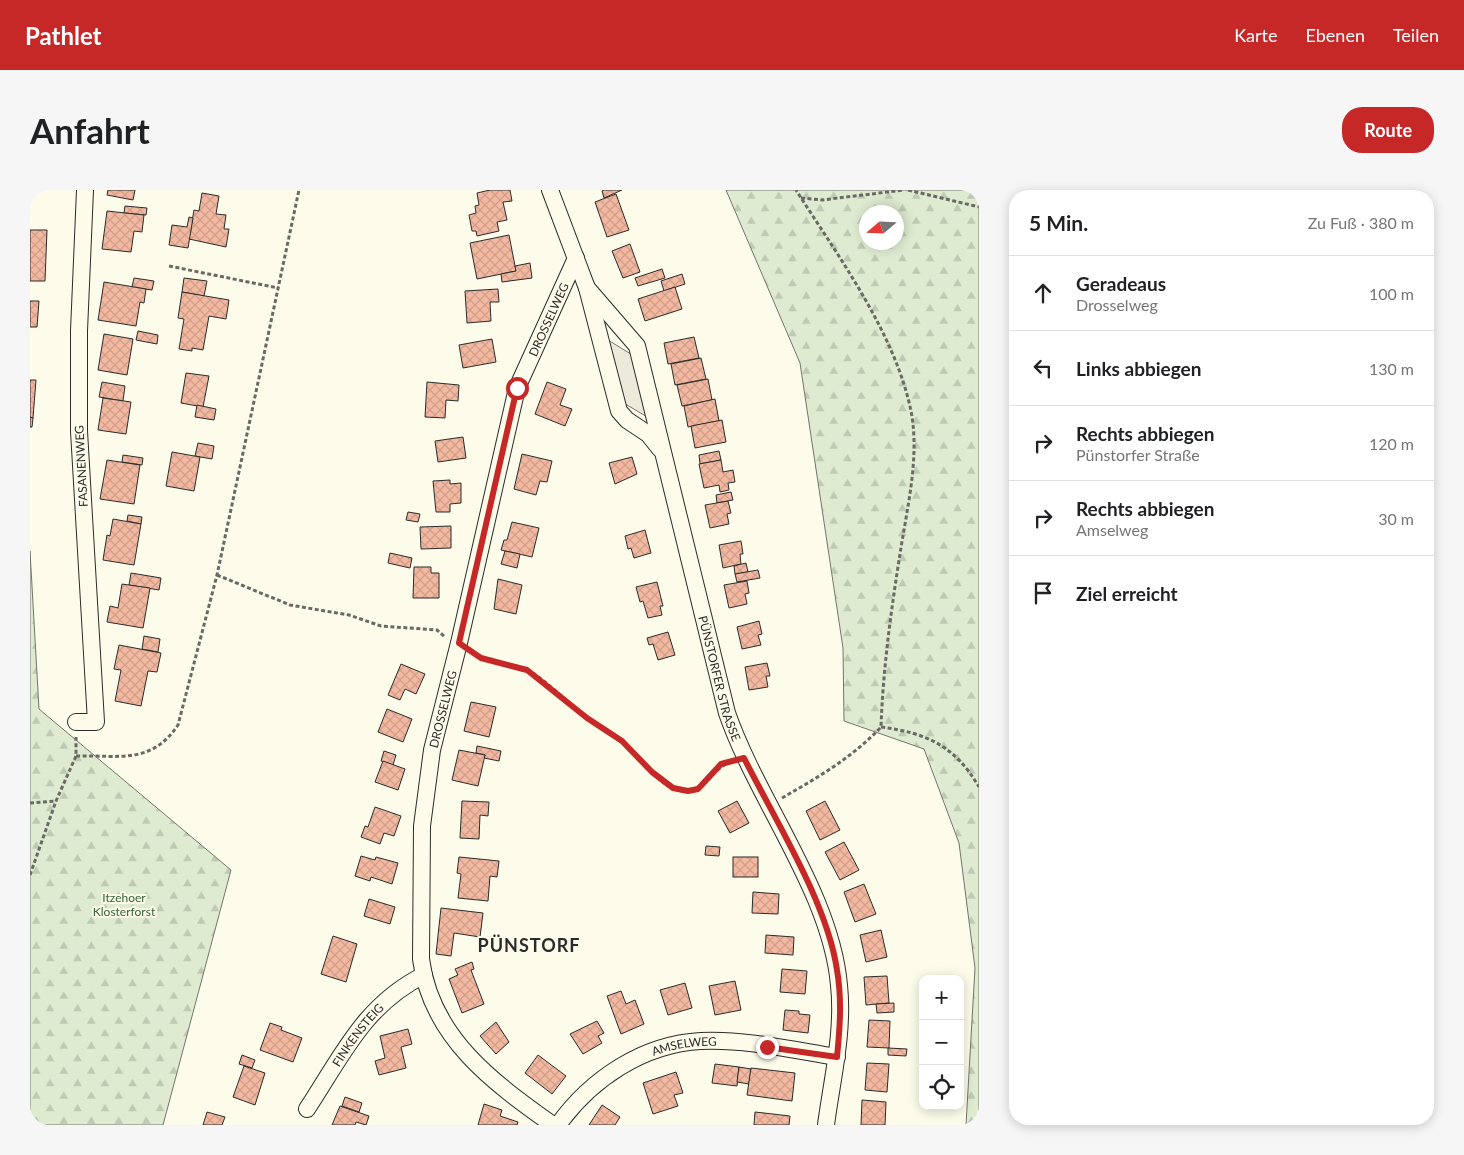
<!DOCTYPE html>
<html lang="de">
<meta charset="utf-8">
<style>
:root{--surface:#fff;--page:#f6f6f6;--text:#202124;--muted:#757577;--line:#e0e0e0;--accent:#c62828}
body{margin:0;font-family:Lato,sans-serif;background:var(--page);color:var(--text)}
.controls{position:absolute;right:15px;bottom:15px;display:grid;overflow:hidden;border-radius:10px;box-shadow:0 2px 12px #0003}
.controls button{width:45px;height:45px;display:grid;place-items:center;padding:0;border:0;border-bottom:1px solid var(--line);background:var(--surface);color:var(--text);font:25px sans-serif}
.compass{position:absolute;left:829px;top:15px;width:45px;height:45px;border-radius:50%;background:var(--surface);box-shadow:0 2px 12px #0003;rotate:251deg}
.stop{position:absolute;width:15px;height:15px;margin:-11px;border:4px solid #c62828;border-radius:50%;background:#fff}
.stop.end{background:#c62828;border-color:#fff;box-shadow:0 1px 5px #0008}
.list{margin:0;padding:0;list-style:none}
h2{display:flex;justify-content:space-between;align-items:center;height:65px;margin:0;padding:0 20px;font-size:21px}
h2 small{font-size:16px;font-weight:400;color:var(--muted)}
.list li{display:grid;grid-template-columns:32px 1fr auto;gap:15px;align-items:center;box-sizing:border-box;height:75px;padding:0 20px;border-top:1px solid var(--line)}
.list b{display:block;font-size:19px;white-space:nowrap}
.list p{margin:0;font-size:16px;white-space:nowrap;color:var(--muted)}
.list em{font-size:16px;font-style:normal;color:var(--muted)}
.icon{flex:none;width:28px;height:28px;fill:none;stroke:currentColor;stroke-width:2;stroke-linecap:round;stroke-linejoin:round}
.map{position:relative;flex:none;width:949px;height:935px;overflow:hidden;border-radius:20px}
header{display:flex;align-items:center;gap:30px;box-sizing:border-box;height:70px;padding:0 25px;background:var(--accent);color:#fff}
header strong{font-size:24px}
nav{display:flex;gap:28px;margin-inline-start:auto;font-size:18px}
.intro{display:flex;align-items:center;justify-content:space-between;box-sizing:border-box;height:120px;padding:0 30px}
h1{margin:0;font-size:35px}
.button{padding:12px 22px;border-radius:20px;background:var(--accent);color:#fff;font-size:18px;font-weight:700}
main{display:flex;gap:30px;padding:0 30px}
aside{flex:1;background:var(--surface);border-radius:20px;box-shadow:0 2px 12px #0003}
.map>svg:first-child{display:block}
</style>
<header>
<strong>Pathlet</strong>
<nav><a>Karte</a><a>Ebenen</a><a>Teilen</a></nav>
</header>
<div class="intro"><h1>Anfahrt</h1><a class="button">Route</a></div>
<main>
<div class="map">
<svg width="949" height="935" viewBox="0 0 949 935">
<defs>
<pattern id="forest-firs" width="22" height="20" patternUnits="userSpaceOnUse" patternTransform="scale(1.25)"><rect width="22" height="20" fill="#deebd1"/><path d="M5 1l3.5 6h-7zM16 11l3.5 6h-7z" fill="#bfcab4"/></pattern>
<pattern id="building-cross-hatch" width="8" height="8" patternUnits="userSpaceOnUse" patternTransform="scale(1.25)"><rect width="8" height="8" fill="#f2b8a0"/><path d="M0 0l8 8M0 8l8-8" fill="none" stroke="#d09e8a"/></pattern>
</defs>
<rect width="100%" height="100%" fill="#fdfbea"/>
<!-- forest -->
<g fill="url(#forest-firs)" stroke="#74746e" fill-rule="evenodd">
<path d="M 696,0 L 949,0 L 949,935 L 936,935 L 945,778 L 929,653 L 894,559 L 814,531 L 813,458 L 770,173 ZM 836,22 L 866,22 L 866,52 L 836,52 Z"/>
<polygon points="0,361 9,519 201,680 133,935 0,935"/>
</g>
<!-- parking -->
<polygon fill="#eceadb" stroke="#74746e" points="578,150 604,166 619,228 592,212"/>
<!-- building -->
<g fill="url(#building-cross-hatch)" stroke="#2b2b2b">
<polygon points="78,0 105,0 103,10 77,5"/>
<polygon points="460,0 480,0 482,11 473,12 477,30 467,32 469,41 447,46 446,41 442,41 439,25 446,23 445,16 449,15 447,3"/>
<polygon points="592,0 574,8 572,1 574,0"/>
<polygon points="172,3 189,6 186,24 196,25 194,39 199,39 196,57 159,49 164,20 169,21"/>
<polygon points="586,4 599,40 577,47 565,12"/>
<polygon points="95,16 117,18 116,25 94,23"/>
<polygon points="77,21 114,25 112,42 104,41 101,62 72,59"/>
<polygon points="159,27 163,28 158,58 139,55 142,35 157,37"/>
<polygon points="0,40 17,40 15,91 0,91"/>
<polygon points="479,45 486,81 447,89 440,53"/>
<polygon points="600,54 610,82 593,88 582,61"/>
<polygon points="500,73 502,88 472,92 471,84 486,81 485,76"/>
<polygon points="632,79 635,88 608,96 605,88"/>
<polygon points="652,84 655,94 634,101 631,91"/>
<polygon points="104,88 124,91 122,100 102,97"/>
<polygon points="154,88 177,91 174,106 152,102"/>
<polygon points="74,92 116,99 114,113 110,112 106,136 68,130"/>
<polygon points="645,97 652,119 615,131 608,109"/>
<polygon points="468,99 469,112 460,112 461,131 437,133 435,101"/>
<polygon points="152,102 199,110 196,129 179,126 173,160 162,158 162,161 149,159 154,129 148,128"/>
<polygon points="0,111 9,111 7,137 0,137"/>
<polygon points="108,141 128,145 127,154 106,150"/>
<polygon points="74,144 103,149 97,185 68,180"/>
<polygon points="664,147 669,168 638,174 634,153"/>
<polygon points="462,149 466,172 433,178 429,155"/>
<polygon points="671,168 676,189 645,195 641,174"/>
<polygon points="156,183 179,186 173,217 151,213"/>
<polygon points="678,189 682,210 652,216 647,195"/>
<polygon points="0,190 6,190 3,228 0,227"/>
<polygon points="72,192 95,196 93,211 69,207"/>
<polygon points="397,192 429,195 428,211 416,210 415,228 395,227"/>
<polygon points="517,192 536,199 530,215 542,219 535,236 505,224"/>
<polygon points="73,208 101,212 96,244 68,240"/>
<polygon points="685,209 689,231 658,237 654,216"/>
<polygon points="167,215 186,219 184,230 165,227"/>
<polygon points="0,227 3,228 2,237 0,237"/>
<polygon points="692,230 696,252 665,258 661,236"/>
<polygon points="433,247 436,268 408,272 405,251"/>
<polygon points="168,253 184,256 182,269 165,266"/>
<polygon points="689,261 691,270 670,274 669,265"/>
<polygon points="142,262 170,267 164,301 136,296"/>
<polygon points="492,264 522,271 517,292 510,291 506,305 484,299"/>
<polygon points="93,265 113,268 112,275 92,272"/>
<polygon points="602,267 607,284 585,294 579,273"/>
<polygon points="77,270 110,275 104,314 70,309"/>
<polygon points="691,270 693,282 703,280 705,292 698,293 699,300 690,302 689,295 674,298 669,274"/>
<polygon points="420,290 420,294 431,293 431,313 420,314 420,322 406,322 403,291"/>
<polygon points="701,302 703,310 687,313 686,305"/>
<polygon points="698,311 701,323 697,324 699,334 680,338 675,315"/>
<polygon points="378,322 390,324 388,332 376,330"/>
<polygon points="98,325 112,327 111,334 97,331"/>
<polygon points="83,329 111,334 104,375 73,370 77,345 80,346"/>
<polygon points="482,332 509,338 502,367 471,360 474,350 477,350"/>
<polygon points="421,336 421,358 391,359 390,337"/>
<polygon points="615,340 621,363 604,368 601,358 598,359 595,346"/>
<polygon points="711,351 713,364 710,364 711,374 693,378 689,355"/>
<polygon points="475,361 490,364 487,378 471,374"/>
<polygon points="360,363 382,368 380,378 358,373"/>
<polygon points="716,373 718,382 705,384 704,376"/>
<polygon points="384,377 401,377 401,383 409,383 409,408 383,408"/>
<polygon points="728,380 730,388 707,392 705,384"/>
<polygon points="101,383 131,388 129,400 99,395"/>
<polygon points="468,389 492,395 486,424 464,419"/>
<polygon points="717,391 719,403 715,404 717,414 699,418 694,395"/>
<polygon points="627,392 633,416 630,416 632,425 618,428 613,411 610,412 606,397"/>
<polygon points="92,394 120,398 113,438 77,432 80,416 88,418"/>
<polygon points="729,431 732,444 728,445 731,455 712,459 707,437"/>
<polygon points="638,442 645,465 628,470 623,454 619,455 617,448"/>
<polygon points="114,446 130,449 128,462 112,459"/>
<polygon points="89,455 131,463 127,482 118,481 111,516 85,511 91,480 84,479"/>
<polygon points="737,473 740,486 736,486 738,497 719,500 715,477"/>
<polygon points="371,474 395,484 386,504 375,499 370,510 358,505"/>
<polygon points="441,512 466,517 459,547 434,541"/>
<polygon points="357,519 382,529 373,552 348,542"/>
<polygon points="447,556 471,561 469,571 454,568 455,565 446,563"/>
<polygon points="429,560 455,565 448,596 422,590"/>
<polygon points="354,561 366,565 363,575 351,571"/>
<polygon points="353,571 375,579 368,600 345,592"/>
<polygon points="432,611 459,612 458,626 450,625 449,649 430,648"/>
<polygon points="707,611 719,633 700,643 688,621"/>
<polygon points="795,611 810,640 790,650 776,621"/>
<polygon points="345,617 371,626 364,646 354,643 350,654 331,647 335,636 338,637"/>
<polygon points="814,652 829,680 810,690 795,662"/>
<polygon points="676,656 690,657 689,666 675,665"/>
<polygon points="331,666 345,670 346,667 368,673 362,694 341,687 340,691 325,686"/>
<polygon points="429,667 469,671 467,687 460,686 458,711 428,708 431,684 427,683"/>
<rect x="703" y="667" width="25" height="20"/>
<polygon points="834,694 846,724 825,732 814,702"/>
<polygon points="723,702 749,704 748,724 722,723"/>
<polygon points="339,709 365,717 360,734 334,726"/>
<polygon points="411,718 453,723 450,747 424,743 421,766 406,764"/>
<polygon points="851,740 857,767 836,772 830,745"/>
<polygon points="736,745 764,747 763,765 735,763"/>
<polygon points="303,746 327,754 316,792 291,784"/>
<polygon points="442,772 444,779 441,780 454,814 432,823 419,789 428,785 425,779"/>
<polygon points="752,779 777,781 775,804 750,802"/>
<polygon points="857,786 859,813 836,815 834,787"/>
<polygon points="705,791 711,820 685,825 679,796"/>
<polygon points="655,793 662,818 638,825 630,800"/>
<polygon points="591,801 596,814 605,810 614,834 591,844 577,806"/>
<polygon points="864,813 864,822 847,823 846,814"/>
<polygon points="755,820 769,821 769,824 780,825 778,843 753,840"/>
<polygon points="839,830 860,831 859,858 837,857"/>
<polygon points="567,831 574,843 568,846 572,853 553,864 540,844"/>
<polygon points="466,832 479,852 466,864 450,846"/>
<polygon points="240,833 252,837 251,840 272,848 263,872 230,860"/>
<polygon points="378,839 382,854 371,857 376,878 349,885 345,871 355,868 350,846"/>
<polygon points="858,858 877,859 876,866 858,865"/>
<polygon points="212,865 225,870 222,878 209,874"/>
<polygon points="508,865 536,886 522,904 495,883"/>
<polygon points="837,873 859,874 857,902 835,900"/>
<polygon points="685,874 709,877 707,896 682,893"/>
<polygon points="214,876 235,883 225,915 203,907"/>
<polygon points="709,877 721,879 719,894 707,892"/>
<polygon points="721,878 765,883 762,911 717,905"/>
<polygon points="646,882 653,903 644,905 648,916 623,924 613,893"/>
<polygon points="315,907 332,913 329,922 312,916"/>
<polygon points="832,910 856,912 855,935 831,935"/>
<polygon points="454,914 472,920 470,926 488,932 487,935 448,935"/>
<polygon points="572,915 590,927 585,935 559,935"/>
<polygon points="310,916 339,926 336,935 326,932 325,935 302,935"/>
<polygon points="177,922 195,927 192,935 173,935"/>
<polygon points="725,922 760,926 759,935 724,935"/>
</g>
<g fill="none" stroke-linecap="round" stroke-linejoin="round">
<!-- street casing -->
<g stroke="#2b2b2b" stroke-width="18">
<g id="street">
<polyline points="520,0 557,98 589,221 597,230 618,244 630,259"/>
<path id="s1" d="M 557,98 L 607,156 L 697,523 C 728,612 801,703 809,795 C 814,842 802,889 796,935"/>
<polyline points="46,532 66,532 49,241 49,141 55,0"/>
<path id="s2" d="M 277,919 C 312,866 334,815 394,785"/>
<path id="s3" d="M 523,935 C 464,893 401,848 391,769 L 392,636 L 402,560 L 429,453 L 487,198 L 546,68"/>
<path id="s4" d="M 528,935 C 561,889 613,854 671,851 C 716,849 763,860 807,867"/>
</g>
</g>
<!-- path -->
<g stroke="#6a6964" stroke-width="3" stroke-dasharray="4 2.5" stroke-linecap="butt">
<polyline points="878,0 949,17"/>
<polyline points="771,8 792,10 874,0"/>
<polyline points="139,76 248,98"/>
<polyline points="187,385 260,415 319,425 351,436 407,440 415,447"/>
<path d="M 442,462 C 458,473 478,472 496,479 C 511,486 541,515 556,527 C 567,535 579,541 591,550 C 611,565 629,603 659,601 C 675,600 684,577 701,572"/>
<path d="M 851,537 C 897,543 925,556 949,597"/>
<path d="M 46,566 C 89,565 121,575 148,535 L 187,385 L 269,0"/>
<path d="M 752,608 C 787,588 823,567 851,537 C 853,479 861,421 870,364 C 877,318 890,267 881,221 C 865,143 808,66 766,0"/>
<polyline points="0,613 26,611"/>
<polyline points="0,685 26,611 46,566 46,547"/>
</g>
<!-- street -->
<use href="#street" stroke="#fdfbea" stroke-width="16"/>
</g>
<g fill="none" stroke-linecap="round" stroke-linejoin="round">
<!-- route -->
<path stroke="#c62828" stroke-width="6" d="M 487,198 L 429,453 L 451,468 L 497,480 L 557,528 L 592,551 L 622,582 L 643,598 L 658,601 L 668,599 L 691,574 L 714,568 C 745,630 797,712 807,780 C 812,809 810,837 807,867 L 737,857"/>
</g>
<g text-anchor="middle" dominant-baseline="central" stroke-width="4" stroke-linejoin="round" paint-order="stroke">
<!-- street labels -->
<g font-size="12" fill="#2b2b2b" stroke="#fdfbea">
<text stroke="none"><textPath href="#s3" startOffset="876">DROSSELWEG</textPath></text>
<text transform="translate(51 276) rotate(-93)">FASANENWEG</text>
<text stroke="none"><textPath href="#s1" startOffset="419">PÜNSTORFER STRASSE</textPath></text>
<text stroke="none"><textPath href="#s3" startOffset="471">DROSSELWEG</textPath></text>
<text stroke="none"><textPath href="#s2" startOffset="90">FINKENSTEIG</textPath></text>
<text stroke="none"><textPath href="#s4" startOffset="154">AMSELWEG</textPath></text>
</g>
<!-- park labels -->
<g font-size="12" fill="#34623c" stroke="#fdfbea">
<text x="94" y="707">Itzehoer<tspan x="94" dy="14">Klosterforst</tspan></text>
</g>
<!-- district labels -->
<g font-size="18" font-weight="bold" letter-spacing="1" fill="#2b2b2b" stroke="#fdfbea">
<text x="499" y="755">PÜNSTORF</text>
</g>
</g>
</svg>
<div class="controls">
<button>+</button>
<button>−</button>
<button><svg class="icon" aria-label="locate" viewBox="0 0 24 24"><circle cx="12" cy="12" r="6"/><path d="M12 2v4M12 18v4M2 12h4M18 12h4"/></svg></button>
</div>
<svg class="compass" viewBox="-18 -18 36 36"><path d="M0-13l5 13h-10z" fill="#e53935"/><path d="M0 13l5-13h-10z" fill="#757577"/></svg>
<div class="stop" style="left:487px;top:198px"></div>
<div class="stop end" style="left:737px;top:857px"></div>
</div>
<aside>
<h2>5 Min.<small>Zu Fuß · 380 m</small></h2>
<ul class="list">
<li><svg class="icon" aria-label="ahead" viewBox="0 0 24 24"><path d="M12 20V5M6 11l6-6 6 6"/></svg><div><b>Geradeaus</b><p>Drosselweg</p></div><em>100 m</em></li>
<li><svg class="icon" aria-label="left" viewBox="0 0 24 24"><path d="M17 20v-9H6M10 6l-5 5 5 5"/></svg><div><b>Links abbiegen</b></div><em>130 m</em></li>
<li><svg class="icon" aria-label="right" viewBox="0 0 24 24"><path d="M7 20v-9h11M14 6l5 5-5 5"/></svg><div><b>Rechts abbiegen</b><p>Pünstorfer Straße</p></div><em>120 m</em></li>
<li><svg class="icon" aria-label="right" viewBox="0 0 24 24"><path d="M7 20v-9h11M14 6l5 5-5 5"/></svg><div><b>Rechts abbiegen</b><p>Amselweg</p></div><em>30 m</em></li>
<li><svg class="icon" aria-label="arrive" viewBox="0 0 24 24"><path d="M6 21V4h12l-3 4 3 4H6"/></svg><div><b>Ziel erreicht</b></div></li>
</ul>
</aside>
</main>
